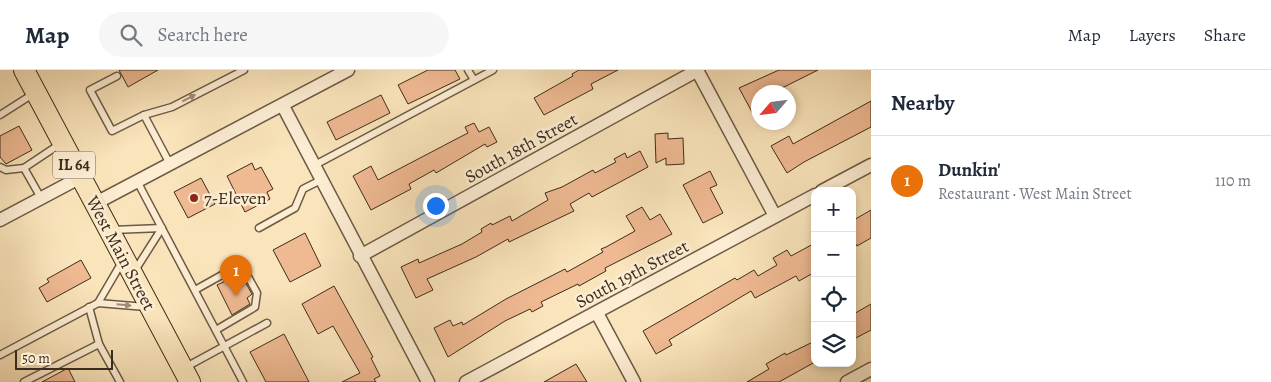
<!DOCTYPE html>
<meta charset="utf-8">
<style>
:root{--surface:#fff;--page:#f6f6f7;--text:#1f2937;--muted:#747a83;--line:#e0e1e3;--accent:#ea580c}
body{margin:0;font-family:Alegreya,serif;background:var(--page);color:var(--text)}
.controls{position:absolute;right:15px;bottom:15px;display:grid;overflow:hidden;border-radius:10px;box-shadow:0 2px 8px #0003}
.controls button{width:45px;height:45px;display:grid;place-items:center;padding:0;border:0;border-bottom:1px solid var(--line);background:var(--surface);color:var(--text);font:25px sans-serif}
.compass{position:absolute;left:751px;top:15px;width:45px;height:45px;border-radius:50%;background:var(--surface);box-shadow:0 2px 8px #0003;rotate:242deg}
.scale{position:absolute;left:15px;bottom:12px;width:98px;box-sizing:border-box;padding-left:5px;border:2px solid #3d2c1c;border-top:0;font-size:14px;line-height:18px;white-space:nowrap;color:#3d2c1c;-webkit-text-stroke:4px #fcedd3;paint-order:stroke}
.you{position:absolute;left:435px;top:135px;width:18px;height:18px;margin:-12px;border:4px solid #fff;border-radius:50%;background:#1a73e8;box-shadow:0 0 0 8px #1a73e833}
.badge{display:grid;place-items:center;width:32px;height:32px;border-radius:50%;background:var(--accent);color:#fff;font-size:16px;font-weight:700}
.pin{position:absolute;translate:-50% -41px;filter:drop-shadow(0 1px 2px #0008)}
.pin::after{content:'';position:absolute;top:26px;width:18px;height:15px;background:inherit;clip-path:polygon(0 0,100% 0,50% 100%)}
.list{margin:0;padding:0;list-style:none}
h2{display:flex;justify-content:space-between;align-items:center;height:65px;margin:0;padding:0 20px;font-size:21px}
h2 small{font-size:16px;font-weight:400;color:var(--muted)}
.list li{display:grid;grid-template-columns:32px 1fr auto;gap:15px;align-items:center;box-sizing:border-box;height:90px;padding:0 20px;border-top:1px solid var(--line)}
.list b{display:block;font-size:19px;white-space:nowrap}
.list p{margin:0;font-size:16px;white-space:nowrap;color:var(--muted)}
.list em{font-size:16px;font-style:normal;color:var(--muted)}
.icon{flex:none;width:28px;height:28px;fill:none;stroke:currentColor;stroke-width:2;stroke-linecap:round;stroke-linejoin:round}
.map{position:relative;flex:none;width:871px;height:312px;overflow:hidden}
header{display:flex;align-items:center;gap:30px;box-sizing:border-box;height:70px;padding:0 25px;background:var(--surface);border-bottom:1px solid var(--line)}
header strong{font-size:24px}
nav{display:flex;gap:28px;margin-inline-start:auto;font-size:18px}
.search{width:350px;height:45px;background:var(--page);display:flex;align-items:center;gap:12px;box-sizing:border-box;padding:0 18px;border-radius:28px;color:var(--muted);font-size:19px}
main{display:flex}
aside{flex:1;background:var(--surface)}
.map>svg:first-child{display:block}
</style>
<header>
<strong>Map</strong>
<div class="search"><svg class="icon" aria-label="search" viewBox="0 0 24 24"><circle cx="10" cy="10" r="6"/><path d="M15 15l6 6"/></svg>Search here</div>
<nav><a>Map</a><a>Layers</a><a>Share</a></nav>
</header>
<main>
<div class="map">
<svg width="871" height="312" viewBox="0 0 871 312">
<rect width="100%" height="100%" fill="#fae4bb"/>
<filter id="stains"><feTurbulence type="fractalNoise" baseFrequency=".004" numOctaves="4"/><feColorMatrix values="0 0 0 0 .2 0 0 0 0 .09 0 0 0 0 .02 0 0 0 .5 -.17"/></filter>
<radialGradient id="worn" r=".72"><stop offset=".6" stop-color="#630" stop-opacity="0"/><stop offset="1" stop-color="#630" stop-opacity=".3"/></radialGradient>
<!-- building -->
<g fill="#efb992" stroke="#3d2c1c">
<polygon points="119,0 158,0 128,17"/>
<polygon points="428,0 455,0 460,9 408,34 398,15"/>
<polygon points="579,0 618,0 591,14 593,19 544,45 534,28 573,6 572,4"/>
<polygon points="779,0 818,0 774,22 758,22 758,53 739,18"/>
<polygon points="381,25 390,43 336,70 327,52"/>
<polygon points="871,31 871,57 804,92 787,103 771,76 789,66 793,74"/>
<polygon points="474,53 479,62 489,57 497,72 487,77 485,74 436,103 434,100 409,114 411,119 371,140 353,106 371,96 378,110 462,66 468,63 465,57"/>
<polygon points="19,56 32,80 6,94 0,87 0,66"/>
<polygon points="668,63 668,69 683,68 684,94 666,95 666,88 656,93 655,64"/>
<polygon points="640,81 648,97 592,127 589,123 570,134 574,141 509,172 508,169 476,187 427,209 433,220 416,228 401,197 418,189 419,193 462,174 482,162 481,159 491,153 492,155 510,146 512,151 548,130 545,123 562,117 593,100 595,103 616,92 614,89 625,83 627,88"/>
<polygon points="252,93 255,100 261,97 273,119 267,122 270,129 245,142 227,106"/>
<polygon points="710,101 717,115 710,118 723,143 703,153 683,115"/>
<polygon points="201,108 215,134 188,148 174,122"/>
<polygon points="642,137 650,150 660,144 672,164 605,198 606,201 579,216 578,214 541,232 543,236 532,242 530,239 505,251 448,287 434,258 450,250 453,256 462,252 463,255 506,229 565,199 567,202 603,182 601,179 606,177 635,161 626,146"/>
<polygon points="871,140 871,168 857,176 852,168 852,151"/>
<polygon points="305,163 321,196 290,212 273,180"/>
<polygon points="815,173 815,202 799,211 796,206 755,228 751,221 669,270 672,275 656,284 643,261 735,208 737,210 754,200 758,206 777,195 773,188 787,180 791,186"/>
<polygon points="81,190 91,208 47,232 39,218 49,212 47,209"/>
<polygon points="236,206 237,209 240,207 243,211 244,210 252,224 247,228 250,234 232,245 217,215"/>
<polygon points="334,216 373,287 371,288 380,306 374,309 376,312 342,312 360,303 333,256 318,264 302,234"/>
<polygon points="871,234 871,260 852,270 852,245"/>
<polygon points="284,264 309,312 266,312 250,282"/>
<polygon points="815,271 815,292 779,312 747,312 769,299 766,294 785,283 786,285"/>
<polygon points="576,294 587,312 544,312"/>
<polygon points="68,298 75,312 42,312"/>
</g>
<g fill="none" stroke-linecap="round" stroke-linejoin="round">
<!-- lane casing -->
<g stroke="#6c5a44" stroke-width="9">
<g id="lane">
<polyline points="468,0 474,10"/>
<polyline points="117,6 90,20 112,61 144,45 170,94"/>
<polyline points="0,45 33,24"/>
<polyline points="144,45 172,37 244,0"/>
<polyline points="313,96 493,0"/>
<polyline points="0,97 6,100 24,98 41,128"/>
<polyline points="24,98 60,74"/>
<polyline points="137,111 243,312"/>
<polyline points="259,158 295,138 303,119 321,110"/>
<polyline points="112,160 162,158 134,202"/>
<polyline points="195,220 229,201 235,200 246,203 257,223 255,237 216,260"/>
<polyline points="98,233 122,192"/>
<polyline points="89,237 99,274 120,312"/>
<polyline points="0,285 98,233 146,237"/>
<polyline points="186,297 267,253"/>
<polyline points="24,312 99,274"/>
</g>
</g>
<!-- street casing -->
<g stroke="#6c5a44" stroke-width="15">
<g id="street">
<polyline points="697,0 775,146"/>
<polyline points="283,36 428,312"/>
<polyline points="822,121 871,95"/>
<polyline points="94,134 348,0"/>
<polyline points="0,150 81,107"/>
<polyline points="360,186 698,0"/>
<polyline points="597,243 634,312"/>
<polyline points="466,312 815,125"/>
<polyline points="847,312 871,299"/>
</g>
</g>
<!-- primary casing -->
<g stroke="#3d2c1c" stroke-width="22">
<polyline id="primary" points="24,0 190,312"/>
</g>
<!-- lane -->
<use href="#lane" stroke="#fcedd3" stroke-width="6"/>
<!-- street -->
<use href="#street" stroke="#fcedd3" stroke-width="12"/>
<!-- primary -->
<use href="#primary" stroke="#fae4bb" stroke-width="20"/>
</g>
<!-- one-way arrows -->
<defs><path id="oneway-solid" d="M-6-.8H1V-3.2L6.5 0L1 3.2V.8H-6Z" transform="scale(1.25)"/></defs>
<g fill="#9c8c78">
<use href="#oneway-solid" transform="translate(189 28) rotate(-27)"/>
<use href="#oneway-solid" transform="translate(124 235) rotate(5)"/>
</g>
<!-- markers -->
<circle fill="#8f2418" stroke="#fcedd3" stroke-width="2" cx="194" cy="128" r="5"/>
<g text-anchor="middle" dominant-baseline="central" stroke-width="5" stroke-linejoin="round" paint-order="stroke">
<!-- shield labels -->
<rect fill="#fcedd3" stroke="#766653" stroke-width="1" x="53" y="81.5" width="42" height="27" rx="4"/>
<g font-size="16" font-weight="bold" fill="#3d2c1c">
<text x="74" y="95">IL 64</text>
</g>
<!-- street labels -->
<g font-size="18" fill="#3d2c1c" stroke="#fcedd3">
<text transform="translate(521 78) rotate(-29)">South 18th Street</text>
<text transform="translate(121 183) rotate(62)">West Main Street</text>
<text transform="translate(632 204) rotate(-28)">South 19th Street</text>
</g>
<!-- poi labels -->
<g font-size="18" fill="#3d2c1c" stroke="#fcedd3" text-anchor="start">
<text x="204" y="128">7-Eleven</text>
</g>
</g>
<rect width="100%" height="100%" filter="url(#stains)"/>
<rect width="100%" height="100%" fill="url(#worn)"/>
</svg>
<div class="controls">
<button>+</button>
<button>−</button>
<button><svg class="icon" aria-label="locate" viewBox="0 0 24 24"><circle cx="12" cy="12" r="6"/><path d="M12 2v4M12 18v4M2 12h4M18 12h4"/></svg></button>
<button><svg class="icon" aria-label="layers" viewBox="0 0 24 24"><path d="M12 4l9 5-9 5-9-5zM3 14l9 5 9-5"/></svg></button>
</div>
<svg class="compass" viewBox="-18 -18 36 36"><path d="M0-13l5 13h-10z" fill="#e53935"/><path d="M0 13l5-13h-10z" fill="#747a83"/></svg>
<div class="scale">50 m</div>
<div class="you"></div>
<div class="pin badge" style="left:236px;top:226px;background:#e8710a">1</div>
</div>
<aside>
<h2>Nearby<small></small></h2>
<ul class="list">
<li><span class="badge" style="background:#e8710a">1</span><div><b>Dunkin'</b><p>Restaurant · West Main Street</p></div><em>110 m</em></li>
</ul>
</aside>
</main>
